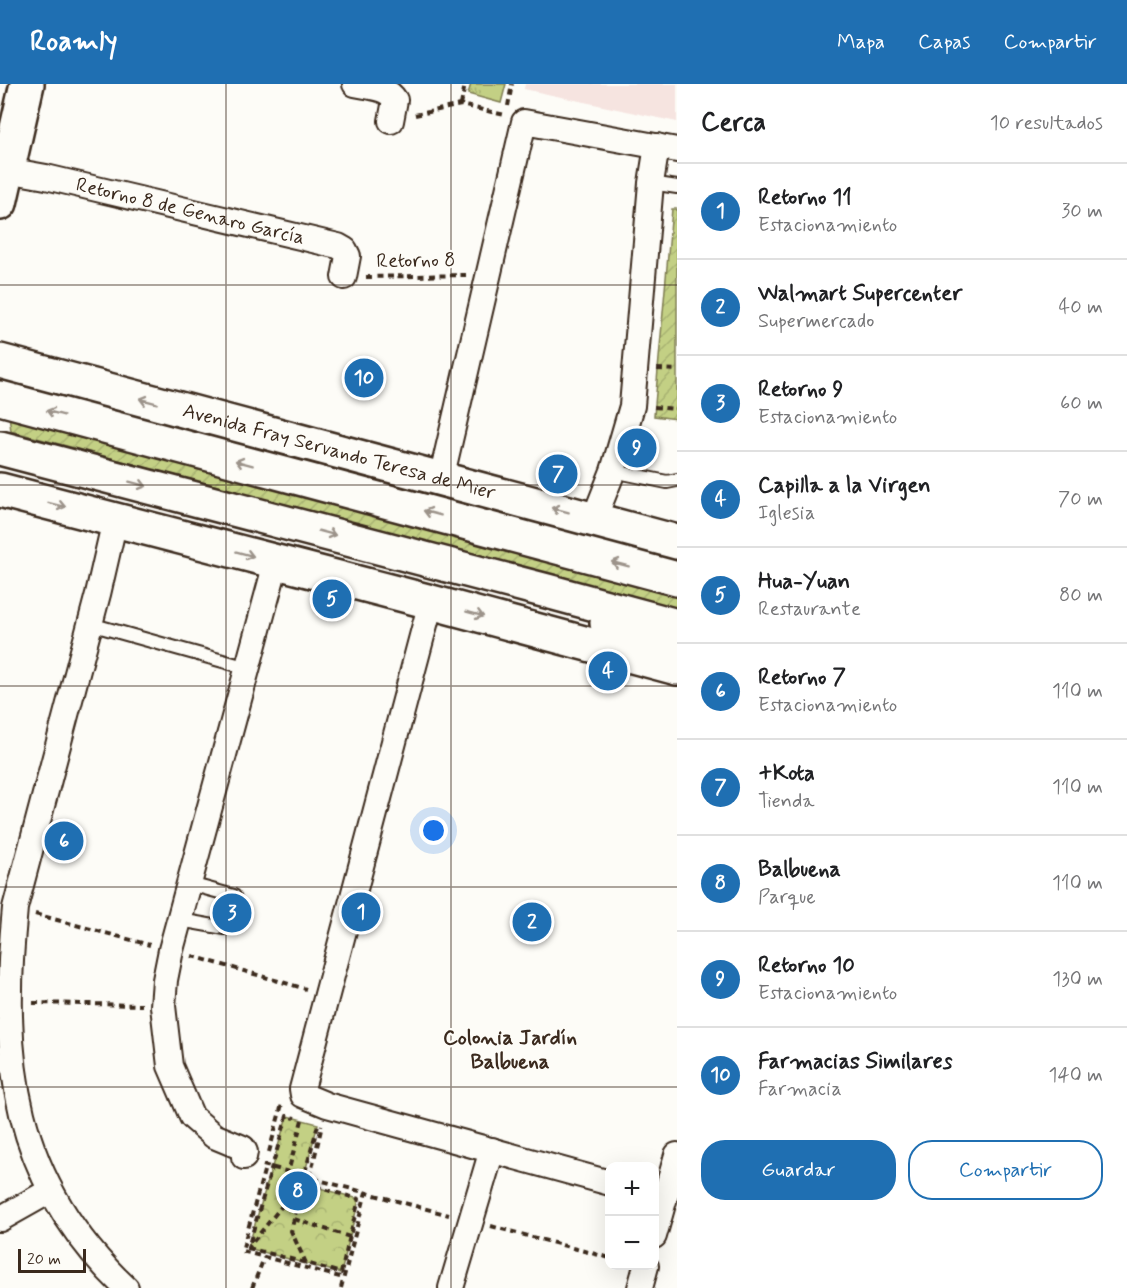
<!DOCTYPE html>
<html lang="es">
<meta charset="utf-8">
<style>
:root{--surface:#fff;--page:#f2f2f2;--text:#202124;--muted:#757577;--line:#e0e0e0;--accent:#1f6fb2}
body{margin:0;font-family:Mynerve,sans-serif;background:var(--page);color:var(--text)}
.controls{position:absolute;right:18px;bottom:18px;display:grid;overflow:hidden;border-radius:12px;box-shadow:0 6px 24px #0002}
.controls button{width:54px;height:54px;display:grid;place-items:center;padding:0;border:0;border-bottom:2px solid var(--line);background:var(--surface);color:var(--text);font:30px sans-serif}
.scale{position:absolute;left:18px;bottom:15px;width:68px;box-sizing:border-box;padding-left:6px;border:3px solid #3b2a1e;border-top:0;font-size:16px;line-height:21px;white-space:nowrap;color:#3b2a1e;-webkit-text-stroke:4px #fdfcf7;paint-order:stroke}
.you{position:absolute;left:434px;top:747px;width:21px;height:21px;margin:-15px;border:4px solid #fff;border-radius:50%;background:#1a73e8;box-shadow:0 0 0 9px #1a73e833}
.badge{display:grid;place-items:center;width:39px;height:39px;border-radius:50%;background:var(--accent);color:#fff;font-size:20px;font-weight:700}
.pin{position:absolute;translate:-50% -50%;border:3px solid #fff;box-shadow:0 2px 6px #0006}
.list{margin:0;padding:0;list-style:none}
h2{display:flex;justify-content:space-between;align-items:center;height:78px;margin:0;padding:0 24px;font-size:26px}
h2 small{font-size:20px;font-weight:400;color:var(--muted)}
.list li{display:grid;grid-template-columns:39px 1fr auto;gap:18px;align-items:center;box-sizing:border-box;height:96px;padding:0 24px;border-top:2px solid var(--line)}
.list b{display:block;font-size:22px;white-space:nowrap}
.list p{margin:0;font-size:20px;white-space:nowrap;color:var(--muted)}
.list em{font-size:20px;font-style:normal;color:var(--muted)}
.actions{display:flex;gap:12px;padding:18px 24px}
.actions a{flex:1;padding:14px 0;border:2px solid var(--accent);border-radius:24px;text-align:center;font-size:21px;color:var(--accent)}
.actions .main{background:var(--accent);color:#fff}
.map{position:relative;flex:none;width:677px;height:1204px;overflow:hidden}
header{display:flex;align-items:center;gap:36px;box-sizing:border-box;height:84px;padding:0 30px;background:var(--accent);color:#fff}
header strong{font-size:28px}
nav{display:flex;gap:33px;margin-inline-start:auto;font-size:21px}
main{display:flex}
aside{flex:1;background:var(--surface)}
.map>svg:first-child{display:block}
</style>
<header>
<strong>Roamly</strong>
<nav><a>Mapa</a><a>Capas</a><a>Compartir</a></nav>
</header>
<main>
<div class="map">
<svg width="677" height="1204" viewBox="0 0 677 1204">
<defs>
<pattern id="grass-tufts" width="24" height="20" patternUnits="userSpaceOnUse" patternTransform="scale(1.5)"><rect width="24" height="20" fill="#c3d084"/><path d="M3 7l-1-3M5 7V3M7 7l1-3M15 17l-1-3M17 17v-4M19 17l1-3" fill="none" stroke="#a8b372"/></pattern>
<pattern id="park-crowns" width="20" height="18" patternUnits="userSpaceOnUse" patternTransform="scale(1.5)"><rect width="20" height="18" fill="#c3d084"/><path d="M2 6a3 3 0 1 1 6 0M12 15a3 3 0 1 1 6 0" fill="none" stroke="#a8b372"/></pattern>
<pattern id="garden-furrows" width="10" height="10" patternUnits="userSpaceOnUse" patternTransform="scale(1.5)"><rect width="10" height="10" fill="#c3d084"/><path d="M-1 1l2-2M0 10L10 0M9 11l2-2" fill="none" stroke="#a8b372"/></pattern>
</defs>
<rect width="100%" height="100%" fill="#fdfcf7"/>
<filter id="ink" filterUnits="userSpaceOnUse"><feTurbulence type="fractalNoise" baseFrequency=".0167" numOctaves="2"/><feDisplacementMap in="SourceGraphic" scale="12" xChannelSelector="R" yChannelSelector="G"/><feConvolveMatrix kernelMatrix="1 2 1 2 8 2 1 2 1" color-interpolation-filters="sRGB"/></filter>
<g filter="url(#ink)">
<!-- built -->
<polygon fill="#f6e4e0" points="525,0 677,0 677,38 524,5"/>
<!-- grass -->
<polygon fill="url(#grass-tufts)" stroke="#7f7d51" stroke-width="1.5" points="471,0 506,0 501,19 468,10"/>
<!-- park -->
<polygon fill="url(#park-crowns)" stroke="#7f7d51" stroke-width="1.5" points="287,1032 318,1040 302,1099 359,1115 341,1189 248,1164"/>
<!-- garden -->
<g fill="url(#garden-furrows)" stroke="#7f7d51" stroke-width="1.5">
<polygon points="672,125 677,125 677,335 654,332"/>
<polygon points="9,331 677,504 677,527 11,347"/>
</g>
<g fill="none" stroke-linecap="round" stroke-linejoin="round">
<!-- lane casing -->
<g stroke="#3b2a1e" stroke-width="16">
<g id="lane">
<polyline points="651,99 677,103"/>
<polyline points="613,387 667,398 677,396"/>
<polyline points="90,540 248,584"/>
<path d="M 180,836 L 225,844 C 236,838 240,824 234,812 L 190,800"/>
</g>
</g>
<!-- street casing -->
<g stroke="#3b2a1e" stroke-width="28">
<g id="street">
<path d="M 355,0 C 369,3 387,3 395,16 L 391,37"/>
<path id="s1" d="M 7,86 L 46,93 L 338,162 L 345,166 L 348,172 L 344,193"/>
<polyline points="441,395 524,38 677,66"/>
<polyline points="594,435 613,387 632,322 651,99 657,62"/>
<path d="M 115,436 L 98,510 L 15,824 C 0,976 12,1096 126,1204"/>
<polyline points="431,518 302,1005 303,1011 327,1021 610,1099"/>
<polyline points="244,1073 245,1068 243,1064 214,1052 192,1033 170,982 163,922 165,896 171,866 276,479"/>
<polyline points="0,1135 48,1108"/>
<polyline points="654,1152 677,1071"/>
<polyline points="451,1204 492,1066"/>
<polyline points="640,1204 646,1182"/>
</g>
</g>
<!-- secondary casing -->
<g stroke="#3b2a1e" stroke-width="38">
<g id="secondary">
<polyline points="0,119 27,0"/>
<path id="s2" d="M 0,277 L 677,458"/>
<polyline points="0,406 431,518 677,584"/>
</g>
</g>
<!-- primary casing -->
<g stroke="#3b2a1e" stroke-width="38">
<g id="primary">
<polyline points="0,314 677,495"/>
<polyline points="0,364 547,507 677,542"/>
<polyline points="607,539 650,559 677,567"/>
</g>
</g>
<!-- path -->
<g stroke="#3b2a1e" stroke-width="4" stroke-dasharray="6 4.5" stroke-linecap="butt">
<polyline points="461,21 465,0"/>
<polyline points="508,22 512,0"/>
<polyline points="415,31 461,21 505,31"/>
<polyline points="366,193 466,191"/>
<polyline points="657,285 677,286"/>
<polyline points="654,323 677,325"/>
<polyline points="35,830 150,861"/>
<polyline points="192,872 306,905"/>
<polyline points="33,919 142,921"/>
<polyline points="302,1036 282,1111 299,1115 291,1147 306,1179 341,1189 359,1115 302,1099 318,1041"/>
<polyline points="269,1068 282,1020"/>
<polyline points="263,1081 449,1131"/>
<polyline points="264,1087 242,1167 344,1194"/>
<polyline points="310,1093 322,1041"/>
<polyline points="290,1112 248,1164 287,1032 295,1034"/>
<polyline points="294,1135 350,1153"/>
<polyline points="491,1142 610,1174"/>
<polyline points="248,1164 306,1179"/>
<polyline points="252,1204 264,1174"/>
<polyline points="341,1204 366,1108"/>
</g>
<!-- lane -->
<use href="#lane" stroke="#fdfcf7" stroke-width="12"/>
<!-- street -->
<use href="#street" stroke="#fdfcf7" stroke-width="24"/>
<!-- secondary -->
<use href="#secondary" stroke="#fdfcf7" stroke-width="33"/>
<!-- primary -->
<use href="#primary" stroke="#fdfcf7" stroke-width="33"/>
</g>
<!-- one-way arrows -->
<defs><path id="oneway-shaft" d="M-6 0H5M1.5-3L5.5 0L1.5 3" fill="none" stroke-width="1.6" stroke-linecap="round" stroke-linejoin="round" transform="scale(1.5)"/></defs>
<g stroke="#9c938a">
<use href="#oneway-shaft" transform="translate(148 317) rotate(-165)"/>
<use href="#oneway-shaft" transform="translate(55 329) rotate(-165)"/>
<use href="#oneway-shaft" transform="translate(244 379) rotate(-165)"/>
<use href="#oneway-shaft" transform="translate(138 400) rotate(15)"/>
<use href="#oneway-shaft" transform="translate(57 421) rotate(14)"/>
<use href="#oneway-shaft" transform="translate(560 426) rotate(-165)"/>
<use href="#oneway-shaft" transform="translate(432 429) rotate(-165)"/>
<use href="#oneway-shaft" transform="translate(327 449) rotate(15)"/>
<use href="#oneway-shaft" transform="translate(245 470) rotate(15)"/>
<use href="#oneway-shaft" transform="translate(620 480) rotate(-165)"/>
<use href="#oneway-shaft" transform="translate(475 530) rotate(15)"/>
</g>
</g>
<!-- grid -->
<path fill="none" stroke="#3b2a1e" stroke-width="1.5" stroke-opacity="0.55" d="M 226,0 L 226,1204M 451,0 L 451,1204M 0,201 L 677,201M 0,401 L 677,401M 0,602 L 677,602M 0,803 L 677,803M 0,1003 L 677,1003"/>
<g text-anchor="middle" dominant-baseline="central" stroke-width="4.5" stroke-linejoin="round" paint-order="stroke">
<!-- street labels -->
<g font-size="20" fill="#3b2a1e" stroke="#fdfcf7">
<text stroke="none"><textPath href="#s1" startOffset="188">Retorno 8 de Genaro García</textPath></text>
<text transform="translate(416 177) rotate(-1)">Retorno 8</text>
<text stroke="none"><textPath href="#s2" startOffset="351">Avenida Fray Servando Teresa de Mier</textPath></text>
</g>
<!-- neighbourhood labels -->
<g font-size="21" font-weight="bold" fill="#3b2a1e" stroke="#fdfcf7">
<text x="510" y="954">Colonia Jardín<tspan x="510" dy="24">Balbuena</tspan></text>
</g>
</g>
</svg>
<div class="controls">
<button>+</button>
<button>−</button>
</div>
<div class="scale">20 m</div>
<div class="you"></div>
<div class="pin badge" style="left:361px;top:828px">1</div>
<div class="pin badge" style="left:532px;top:838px">2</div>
<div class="pin badge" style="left:232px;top:829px">3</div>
<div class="pin badge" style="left:608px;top:587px">4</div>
<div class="pin badge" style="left:332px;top:515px">5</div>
<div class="pin badge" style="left:64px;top:757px">6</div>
<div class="pin badge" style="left:558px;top:390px">7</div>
<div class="pin badge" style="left:298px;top:1107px">8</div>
<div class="pin badge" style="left:637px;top:364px">9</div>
<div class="pin badge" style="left:364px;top:294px">10</div>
</div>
<aside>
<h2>Cerca<small>10 resultados</small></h2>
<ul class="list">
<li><span class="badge">1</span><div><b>Retorno 11</b><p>Estacionamiento</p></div><em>30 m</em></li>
<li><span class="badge">2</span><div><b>Walmart Supercenter</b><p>Supermercado</p></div><em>40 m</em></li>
<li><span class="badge">3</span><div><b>Retorno 9</b><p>Estacionamiento</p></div><em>60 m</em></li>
<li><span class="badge">4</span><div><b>Capilla a la Virgen</b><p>Iglesia</p></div><em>70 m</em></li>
<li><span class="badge">5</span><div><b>Hua-Yuan</b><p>Restaurante</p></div><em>80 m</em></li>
<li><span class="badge">6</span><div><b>Retorno 7</b><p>Estacionamiento</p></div><em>110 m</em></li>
<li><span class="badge">7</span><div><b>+Kota</b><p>Tienda</p></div><em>110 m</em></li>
<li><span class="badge">8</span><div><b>Balbuena</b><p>Parque</p></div><em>110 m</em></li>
<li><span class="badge">9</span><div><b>Retorno 10</b><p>Estacionamiento</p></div><em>130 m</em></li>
<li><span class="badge">10</span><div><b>Farmacias Similares</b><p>Farmacia</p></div><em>140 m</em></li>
</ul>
<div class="actions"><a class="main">Guardar</a><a>Compartir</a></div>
</aside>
</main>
